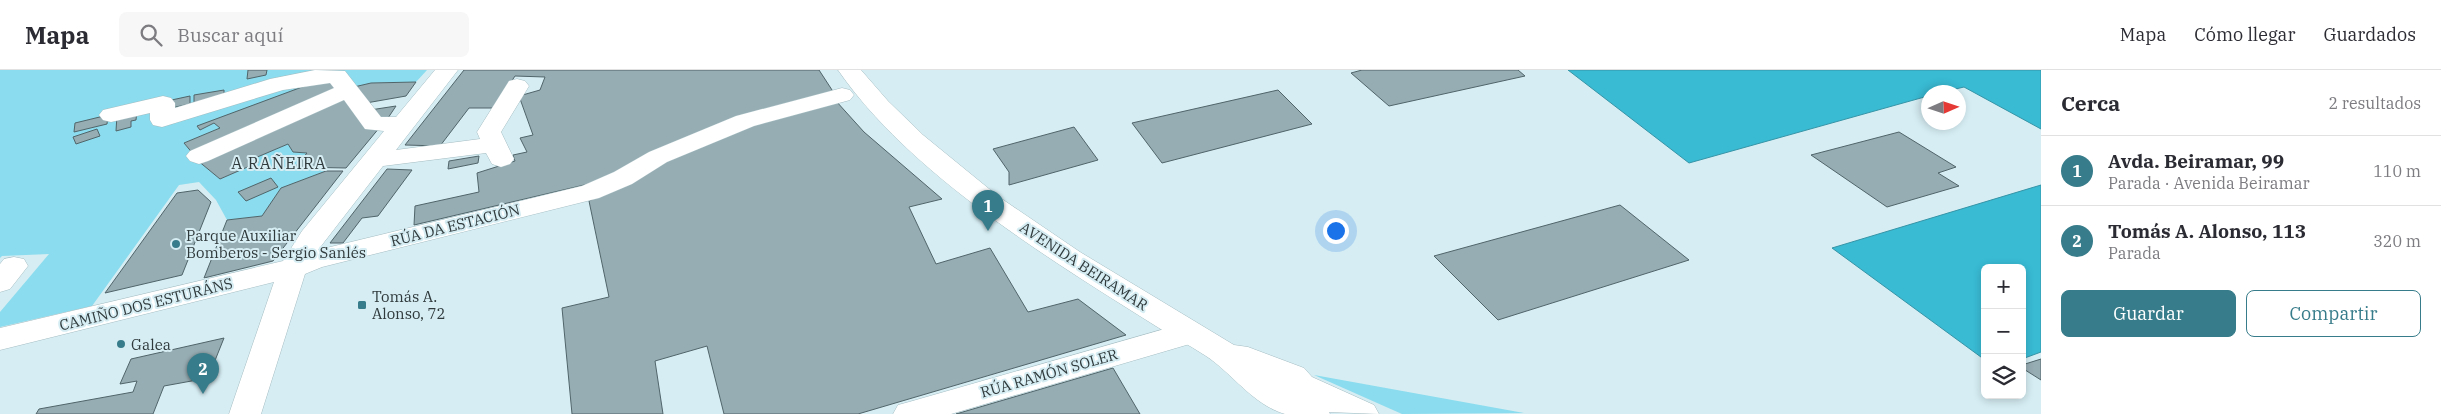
<!DOCTYPE html>
<html lang="es">
<meta charset="utf-8">
<style>
:root{--surface:#fff;--page:#f7f7f7;--text:#2b2b33;--muted:#7c7c81;--line:#e1e1e2;--accent:#377c8a}
body{margin:0;font-family:"IBM Plex Serif",serif;background:var(--page);color:var(--text)}
.controls{position:absolute;right:15px;bottom:15px;display:grid;overflow:hidden;border-radius:8px;box-shadow:0 2px 8px #0003}
.controls button{width:45px;height:45px;display:grid;place-items:center;padding:0;border:0;border-bottom:1px solid var(--line);background:var(--surface);color:var(--text);font:25px sans-serif}
.compass{position:absolute;left:1921px;top:15px;width:45px;height:45px;border-radius:50%;background:var(--surface);box-shadow:0 2px 8px #0003;rotate:87deg}
.you{position:absolute;left:1335px;top:160px;width:18px;height:18px;margin:-12px;border:4px solid #fff;border-radius:50%;background:#1a73e8;box-shadow:0 0 0 8px #1a73e833}
.badge{display:grid;place-items:center;width:32px;height:32px;border-radius:50%;background:var(--accent);color:#fff;font-size:16px;font-weight:700}
.pin{position:absolute;translate:-50% -41px;filter:drop-shadow(0 1px 2px #0008)}
.pin::after{content:'';position:absolute;top:26px;width:18px;height:15px;background:inherit;clip-path:polygon(0 0,100% 0,50% 100%)}
.list{margin:0;padding:0;list-style:none}
h2{display:flex;justify-content:space-between;align-items:center;height:65px;margin:0;padding:0 20px;font-size:21px}
h2 small{font-size:16px;font-weight:400;color:var(--muted)}
.list li{display:grid;grid-template-columns:32px 1fr auto;gap:15px;align-items:center;box-sizing:border-box;height:70px;padding:0 20px;border-top:1px solid var(--line)}
.list b{display:block;font-size:19px;white-space:nowrap}
.list p{margin:0;font-size:16px;white-space:nowrap;color:var(--muted)}
.list em{font-size:16px;font-style:normal;color:var(--muted)}
.actions{display:flex;gap:10px;padding:15px 20px}
.actions a{flex:1;padding:11px 0;border:1px solid var(--accent);border-radius:8px;text-align:center;font-size:18px;color:var(--accent)}
.actions .main{background:var(--accent);color:#fff}
.icon{flex:none;width:28px;height:28px;fill:none;stroke:currentColor;stroke-width:2;stroke-linecap:round;stroke-linejoin:round}
.map{position:relative;flex:none;width:2041px;height:344px;overflow:hidden}
header{display:flex;align-items:center;gap:30px;box-sizing:border-box;height:70px;padding:0 25px;background:var(--surface);border-bottom:1px solid var(--line)}
header strong{font-size:24px}
nav{display:flex;gap:28px;margin-inline-start:auto;font-size:18px}
.search{width:350px;height:45px;background:var(--page);display:flex;align-items:center;gap:12px;box-sizing:border-box;padding:0 18px;border-radius:8px;color:var(--muted);font-size:19px}
main{display:flex}
aside{flex:1;background:var(--surface)}
.map>svg:first-child{display:block}
</style>
<header>
<strong>Mapa</strong>
<div class="search"><svg class="icon" aria-label="search" viewBox="0 0 24 24"><circle cx="10" cy="10" r="6"/><path d="M15 15l6 6"/></svg>Buscar aquí</div>
<nav><a>Mapa</a><a>Cómo llegar</a><a>Guardados</a></nav>
</header>
<main>
<div class="map">
<svg width="2041" height="344" viewBox="0 0 2041 344">
<rect width="100%" height="100%" fill="#d5edf3"/>
<!-- green -->
<g fill="#8adcee">
<polygon points="0,0 427,0 416,12 371,13 197,56 200,60 214,53 220,58 184,73 197,90 220,109 259,92 255,88 288,74 293,82 307,83 296,96 325,98 326,101 281,118 262,146 227,150 216,130 199,112 179,115 92,236 0,257 0,242 49,184 2,186 0,188"/>
<polygon points="1314,305 1524,343 1402,344"/>
</g>
<!-- water -->
<g fill="#39bbd4" stroke="#3694a6">
<polygon points="1568,0 2041,0 2041,59 1964,17 1943,22 1928,22 1928,26 1689,93"/>
<polygon points="2041,115 2041,282 2022,289 2022,198 1985,198 1985,290 1832,178"/>
</g>
<!-- building -->
<g fill="#96adb3" stroke="#50656a">
<polygon points="248,0 267,0 266,5 247,9"/>
<polygon points="464,0 819,0 834,23 614,108 414,155 415,136 479,122 477,103 515,91 513,85 527,82 520,68 533,65 519,26 540,20 545,7 515,6 494,38 469,38 440,76 405,75"/>
<polygon points="1362,0 1518,0 1525,6 1389,36 1351,3"/>
<polygon points="329,7 343,20 194,85 184,73 220,58 214,53 200,60 197,56"/>
<polygon points="416,12 406,26 366,33 354,17 371,13"/>
<polygon points="224,20 224,25 194,34 194,25"/>
<polygon points="1278,20 1312,54 1162,93 1132,53"/>
<polygon points="344,25 380,57 346,98 295,97 307,83 293,82 288,74 255,88 259,92 220,109 197,90"/>
<polygon points="190,26 190,34 166,39 167,31"/>
<polygon points="836,31 864,62 942,129 909,137 936,194 990,178 1028,242 1078,229 1126,265 858,344 724,344 707,276 655,291 663,344 572,344 562,238 609,227 589,131 663,92 748,55"/>
<polygon points="396,36 386,51 370,40"/>
<polygon points="137,40 136,50 131,51 131,57 116,61 117,45"/>
<polygon points="108,45 107,54 74,62 75,53"/>
<polygon points="1074,57 1098,90 1009,115 1009,102 993,79"/>
<polygon points="97,59 100,66 76,74 73,67"/>
<polygon points="1899,62 1956,97 1938,103 1959,116 1887,137 1811,85"/>
<polygon points="479,86 478,93 448,99 449,91"/>
<polygon points="387,99 412,100 378,146 362,148 343,173 330,173"/>
<polygon points="326,101 343,101 273,191 204,208 227,150 262,146 281,118"/>
<polygon points="271,108 278,117 246,131 238,122"/>
<polygon points="198,120 211,132 182,205 105,223 177,123"/>
<polygon points="1620,135 1689,190 1498,250 1434,186"/>
<polygon points="224,268 208,308 164,316 153,344 36,344 39,339 133,322 137,311 120,314 131,289"/>
<polygon points="2041,289 2041,310 2022,298 2022,295"/>
<polygon points="1113,298 1140,344 956,344"/>
</g>
<g fill="none" stroke-linecap="round" stroke-linejoin="round">
<!-- minor casing -->
<g stroke="#a5bdc2" stroke-width="1">
<g id="minor">
<polygon points="315,0 345,1 381,47 396,47 435,0 458,0 396,80 480,69 477,62 509,11 517,9 525,11 529,16 501,62 514,89 510,94 501,97 492,94 486,83 383,96 318,180 582,116 614,102 649,82 736,46 842,18 850,20 854,25 850,30 754,56 667,92 632,114 599,128 322,197 305,204 261,344 229,344 274,212 0,280 0,258 283,191 302,161 384,61 365,59 344,30 208,91 199,94 190,91 186,86 190,81 334,18 330,13 283,20 162,57 153,55 150,50 150,43 111,52 103,50 99,45 103,40 163,26 171,28 175,33 175,38 270,9"/>
<polygon points="14,187 24,189 28,196 10,219 0,222 0,194 4,189"/>
<polygon points="1189,252 1200,255 1204,263 1200,271 951,344 893,344 898,335 909,332"/>
</g>
</g>
<!-- major casing -->
<g stroke="#a5bdc2" stroke-width="1">
<path id="major" d="M 838,0 L 861,0 L 888,31 L 923,65 L 999,127 L 1080,182 L 1234,275 L 1248,277 L 1304,298 L 1312,307 L 1374,335 L 1379,344 L 1329,342 L 1330,344 C 1317,344 1298,344 1285,344 C 1253,335 1232,303 1206,286 C 1188,274 1169,265 1151,253 C 1046,187 909,103 838,0 Z"/>
</g>
<!-- minor -->
<use href="#minor" fill="#fff" fill-rule="evenodd"/>
<!-- major -->
<use href="#major" fill="#fff" fill-rule="evenodd"/>
</g>
<!-- markers -->
<g fill="#377c8a" stroke="#d5edf3" stroke-width="2">
<circle cx="176" cy="174" r="5"/>
<rect x="357" y="230" width="10" height="10" rx="2.5"/>
<circle cx="121" cy="274" r="5"/>
</g>
<g text-anchor="middle" dominant-baseline="central" stroke-width="4" stroke-linejoin="round" paint-order="stroke">
<!-- street labels -->
<g font-size="15" fill="#303a3c" stroke="#d5edf3">
<text transform="translate(455 155) rotate(-14)">RÚA DA ESTACIÓN</text>
<text transform="translate(1084 196) rotate(33)">AVENIDA BEIRAMAR</text>
<text transform="translate(146 234) rotate(-14)">CAMIÑO DOS ESTURÁNS</text>
<text transform="translate(1049 303) rotate(-16)">RÚA RAMÓN SOLER</text>
</g>
<!-- poi labels -->
<g font-size="15" fill="#303a3c" stroke="#d5edf3" text-anchor="start">
<text x="186" y="165">Parque Auxiliar<tspan x="186" dy="17">Bomberos - Sergio Sanlés</tspan></text>
<text x="372" y="226">Tomás A.<tspan x="372" dy="17">Alonso, 72</tspan></text>
<text x="131" y="274">Galea</text>
</g>
<!-- neighbourhood labels -->
<g font-size="16" letter-spacing="1" fill="#303a3c" stroke="#d5edf3">
<text x="279" y="93">A RAÑEIRA</text>
</g>
</g>
</svg>
<div class="controls">
<button>+</button>
<button>−</button>
<button><svg class="icon" aria-label="layers" viewBox="0 0 24 24"><path d="M12 4l9 5-9 5-9-5zM3 14l9 5 9-5"/></svg></button>
</div>
<svg class="compass" viewBox="-18 -18 36 36"><path d="M0-13l5 13h-10z" fill="#e53935"/><path d="M0 13l5-13h-10z" fill="#7c7c81"/></svg>
<div class="you"></div>
<div class="pin badge" style="left:988px;top:161px">1</div>
<div class="pin badge" style="left:203px;top:324px">2</div>
</div>
<aside>
<h2>Cerca<small>2 resultados</small></h2>
<ul class="list">
<li><span class="badge">1</span><div><b>Avda. Beiramar, 99</b><p>Parada · Avenida Beiramar</p></div><em>110 m</em></li>
<li><span class="badge">2</span><div><b>Tomás A. Alonso, 113</b><p>Parada</p></div><em>320 m</em></li>
</ul>
<div class="actions"><a class="main">Guardar</a><a>Compartir</a></div>
</aside>
</main>
